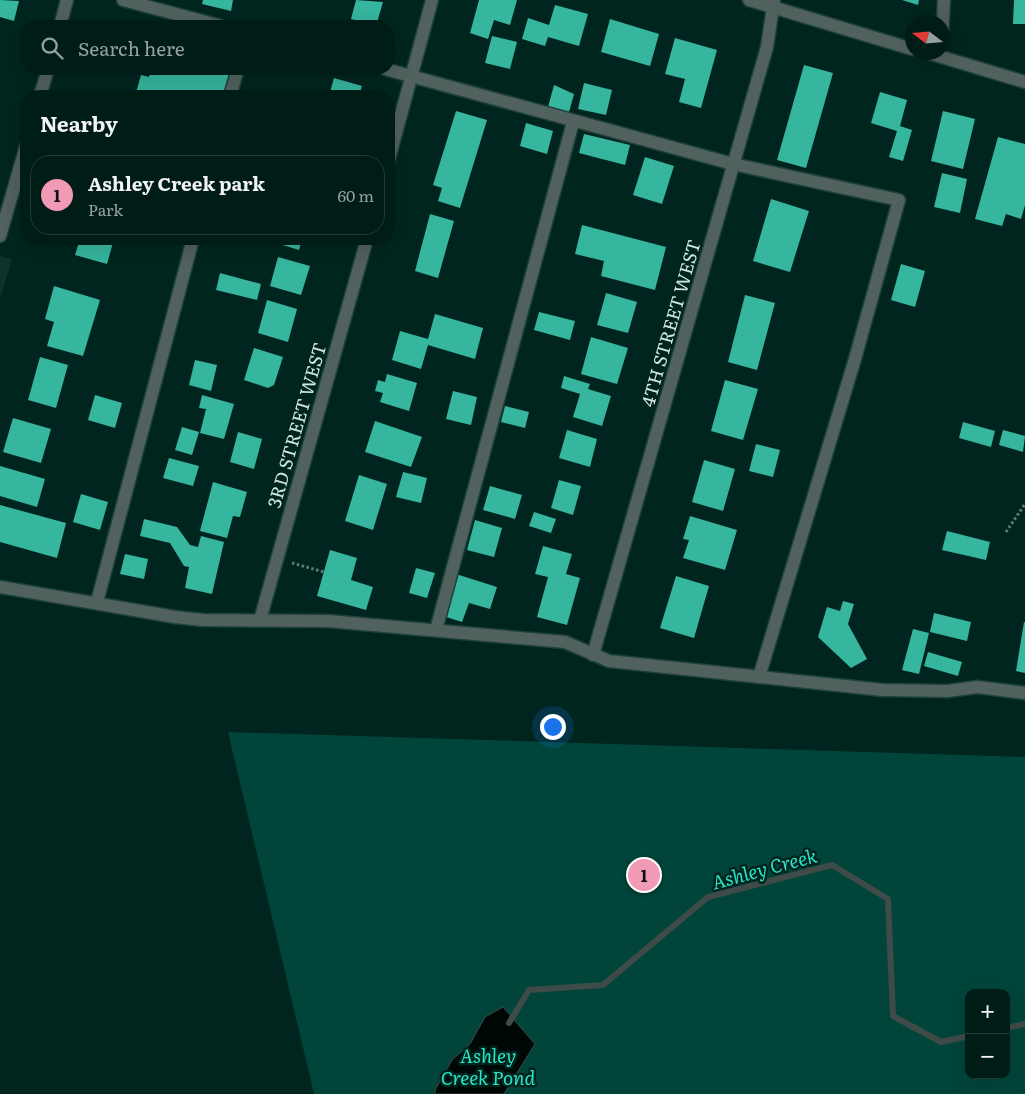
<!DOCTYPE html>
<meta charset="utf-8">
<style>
:root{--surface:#001c17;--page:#0e2924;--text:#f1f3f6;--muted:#95a1a1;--line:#223a36;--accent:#f09ab6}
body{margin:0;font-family:Literata,serif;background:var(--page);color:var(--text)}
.controls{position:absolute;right:15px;bottom:15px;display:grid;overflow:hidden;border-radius:10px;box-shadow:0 5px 20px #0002}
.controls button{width:45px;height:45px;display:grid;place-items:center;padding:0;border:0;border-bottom:1px solid var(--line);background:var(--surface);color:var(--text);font:25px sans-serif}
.compass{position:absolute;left:905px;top:15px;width:45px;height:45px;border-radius:50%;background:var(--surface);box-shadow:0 5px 20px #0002;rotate:286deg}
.you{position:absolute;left:552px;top:726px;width:18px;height:18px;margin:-12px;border:4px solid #fff;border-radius:50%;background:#1a73e8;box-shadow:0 0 0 8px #1a73e833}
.badge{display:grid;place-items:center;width:32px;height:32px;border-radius:50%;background:var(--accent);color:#111;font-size:16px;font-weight:700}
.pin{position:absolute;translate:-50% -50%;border:2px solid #fff;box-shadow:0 1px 5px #0006}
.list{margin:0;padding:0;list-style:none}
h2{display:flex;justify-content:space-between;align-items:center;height:65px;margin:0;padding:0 20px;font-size:21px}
h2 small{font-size:16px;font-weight:400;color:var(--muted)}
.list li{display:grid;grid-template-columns:32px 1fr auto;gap:15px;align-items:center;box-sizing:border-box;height:80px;margin:0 10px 10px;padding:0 10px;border:1px solid var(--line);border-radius:20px}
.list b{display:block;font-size:19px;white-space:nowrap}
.list p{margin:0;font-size:16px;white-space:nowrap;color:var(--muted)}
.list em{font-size:16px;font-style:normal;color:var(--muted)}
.icon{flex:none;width:28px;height:28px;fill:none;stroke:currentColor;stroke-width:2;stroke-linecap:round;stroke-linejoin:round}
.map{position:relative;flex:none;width:1025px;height:1094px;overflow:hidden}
.search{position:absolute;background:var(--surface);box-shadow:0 5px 20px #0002;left:20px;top:20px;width:375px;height:55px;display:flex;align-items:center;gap:12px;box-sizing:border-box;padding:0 18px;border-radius:20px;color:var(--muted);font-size:19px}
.panel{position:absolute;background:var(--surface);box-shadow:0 5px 20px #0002;left:20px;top:90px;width:375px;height:155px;border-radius:20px}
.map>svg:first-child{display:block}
</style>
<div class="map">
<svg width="1025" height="1094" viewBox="0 0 1025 1094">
<rect width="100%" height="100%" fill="#00251f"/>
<!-- built -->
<polygon fill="#0e332c" points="0,256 12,259 0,300"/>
<!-- green -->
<path fill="#01453a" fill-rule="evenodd" d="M 228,732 L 1025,757 L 1025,1094 L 314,1094 ZM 969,993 L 1006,993 L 1006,1075 L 969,1075 Z"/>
<!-- water -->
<polygon fill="#000806" stroke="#3f4b48" points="503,1007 535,1044 504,1094 435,1094 435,1090 452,1060 470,1044 485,1017"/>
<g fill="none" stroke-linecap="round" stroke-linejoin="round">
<!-- stream -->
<g stroke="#3f4b48" stroke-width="6">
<polyline points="509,1023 529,990 603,985 708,897 832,865 888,899 893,1016 941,1042 969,1036"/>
<polyline points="1006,1028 1025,1024"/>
</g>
</g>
<!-- building -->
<g fill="#36b59f">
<polygon points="0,0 19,1 14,21 0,17"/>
<polygon points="203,0 233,0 231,11 202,4"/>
<polygon points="356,0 383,2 376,26 351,19"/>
<polygon points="479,0 517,0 510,25 494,20 488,39 470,33"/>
<polygon points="902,0 919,0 918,5"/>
<polygon points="1014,0 1025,0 1025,24 1013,24"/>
<polygon points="555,5 588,14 579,46 548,37 545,46 522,39 528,18 549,25"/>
<polygon points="610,19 659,34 650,66 601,52"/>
<polygon points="492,36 517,42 510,69 485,63"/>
<polygon points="675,38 717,50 701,108 679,102 685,79 665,74"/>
<polygon points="804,65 833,73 806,168 777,160"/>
<polygon points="151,69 233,69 226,96 135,96 141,75 149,77"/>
<polygon points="334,78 362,86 359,96 329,96"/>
<polygon points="584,83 612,90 606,115 578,109"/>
<polygon points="554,85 574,94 569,112 548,107"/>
<polygon points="880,92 907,100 900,126 912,130 903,161 889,157 897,131 871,123"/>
<polygon points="456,111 487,120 460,208 438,201 442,188 433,185"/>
<polygon points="943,111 975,119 963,169 931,161"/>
<polygon points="526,123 553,131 547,154 520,146"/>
<polygon points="584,134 630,145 625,165 579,153"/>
<polygon points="998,137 1025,144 1025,205 1021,219 1006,214 1002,226 975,219"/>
<polygon points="645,157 674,166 662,204 633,195"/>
<polygon points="942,173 967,179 960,213 934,207"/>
<polygon points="771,199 809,211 790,272 753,261"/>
<polygon points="430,214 454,221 438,278 415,271"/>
<polygon points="582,225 666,247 655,290 601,276 604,261 575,254"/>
<polygon points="80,239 114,239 107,264 75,255"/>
<polygon points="263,239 302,239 299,250"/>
<polygon points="278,257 310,266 301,295 270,286"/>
<polygon points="901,264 925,271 915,307 891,300"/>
<polygon points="220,273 261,284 257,300 216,290"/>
<polygon points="54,286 100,300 83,356 47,346 54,322 45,319"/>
<polygon points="606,293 637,302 628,333 597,325"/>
<polygon points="745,295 775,303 757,370 728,362"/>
<polygon points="267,300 297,309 288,342 258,333"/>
<polygon points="539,312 575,321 570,340 534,330"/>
<polygon points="435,314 483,328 475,359 428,345 421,369 392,360 400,331 428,339"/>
<polygon points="591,337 628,348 617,384 581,374"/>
<polygon points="254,348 283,357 274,385 268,388 244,380"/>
<polygon points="40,357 68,365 56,408 28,400"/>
<polygon points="195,360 217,365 211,391 189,385"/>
<polygon points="387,374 417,383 409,411 380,402 383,393 375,391 378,380 385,382"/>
<polygon points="564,376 590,384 588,389 611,396 602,426 573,417 580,394 561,388"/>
<polygon points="725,380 758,389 743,440 711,431"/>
<polygon points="453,391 477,397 471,425 446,419"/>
<polygon points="95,395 122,403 115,428 88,420"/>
<polygon points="202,395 234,404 224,439 200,433 206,409 199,408"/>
<polygon points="505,406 529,412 525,428 501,422"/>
<polygon points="13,418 51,429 41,463 3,452"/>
<polygon points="375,421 422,437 411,467 365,452"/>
<polygon points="963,422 995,431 991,447 959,438"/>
<polygon points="182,427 199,432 192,455 175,450"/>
<polygon points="567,430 597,439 590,467 559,458"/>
<polygon points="1003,430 1025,436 1023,452 999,445"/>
<polygon points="238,432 262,439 254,469 230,462"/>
<polygon points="756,444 780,450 773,477 749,471"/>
<polygon points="169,458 199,466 193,486 163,478"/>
<polygon points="704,460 735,469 723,511 692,502"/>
<polygon points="0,466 45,479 37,507 0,496"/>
<polygon points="403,472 427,478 421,503 396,497"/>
<polygon points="359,475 387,484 373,530 345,521"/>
<polygon points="559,480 581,486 573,515 551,508"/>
<polygon points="213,482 247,492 240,517 233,516 227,538 200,531"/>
<polygon points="490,486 522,495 515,519 483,510"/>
<polygon points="81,494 108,502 100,530 73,522"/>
<polygon points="0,505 66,523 57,558 0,542"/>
<polygon points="534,512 556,519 551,533 529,526"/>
<polygon points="690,516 737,530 725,570 683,558 689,540 683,539"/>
<polygon points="144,519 177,527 190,545 198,547 201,536 224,542 212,594 185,588 189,567 184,566 170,543 140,536"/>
<polygon points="475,520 502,528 494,557 467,550"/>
<polygon points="947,531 990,542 986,560 942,550"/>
<polygon points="543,546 572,554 566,574 580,578 567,625 537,617 548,577 535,574"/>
<polygon points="330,550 357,558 351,580 373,587 366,610 317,596"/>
<polygon points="125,554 148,559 144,579 120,574"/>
<polygon points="416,568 435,573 427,598 409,593"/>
<polygon points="456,574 497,587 490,609 469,603 462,622 443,616"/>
<polygon points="676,576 709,586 694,638 660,628"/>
<polygon points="843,601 854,604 848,624 867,659 851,668 818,637 827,607 840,611"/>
<polygon points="934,613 971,622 967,641 930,632"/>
<polygon points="1024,622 1025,622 1025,673 1016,671"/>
<polygon points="913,629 929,633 919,674 902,670"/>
<polygon points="928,652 962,662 958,676 924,666"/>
</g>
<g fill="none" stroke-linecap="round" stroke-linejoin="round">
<!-- minor casing -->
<g stroke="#1d403a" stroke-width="15">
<g id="minor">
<polyline points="123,0 221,26"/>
<polyline points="749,0 912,49"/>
<polyline points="60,26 67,0"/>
<polyline points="942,39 944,0"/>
<polyline points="925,52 1025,82"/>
<polyline points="385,69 733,164 899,200 855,359 759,677"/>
<polyline points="40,96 48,69"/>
<polyline points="230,96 238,69"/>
<polyline points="389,159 432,0"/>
<polyline points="0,236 26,146"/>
<polyline points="0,587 175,617 203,620 328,621 565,642 609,661 883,690 948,691 977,687 1025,693"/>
<polyline points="97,602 193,239"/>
<polyline points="260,620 367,239"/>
<polyline points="436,630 573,122"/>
<polyline points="593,655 767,47 774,0"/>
</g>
</g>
<!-- path -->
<g stroke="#607d78" stroke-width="3" stroke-dasharray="2.5 2.5" stroke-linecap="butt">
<polyline points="1006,532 1025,504"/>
<polyline points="292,563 324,572"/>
</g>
<!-- minor -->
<use href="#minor" stroke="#51615d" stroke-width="12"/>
</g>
<g text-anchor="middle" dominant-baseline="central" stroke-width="5" stroke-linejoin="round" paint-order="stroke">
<!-- street labels -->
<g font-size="18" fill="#d2e6e1" stroke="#00251f">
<text transform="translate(670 323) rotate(-74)">4TH STREET WEST</text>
<text transform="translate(296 425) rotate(-74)">3RD STREET WEST</text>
</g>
<!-- water labels -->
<g font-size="19" font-style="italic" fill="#2ae3c6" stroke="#00251f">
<text transform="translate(764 868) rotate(-15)">Ashley Creek</text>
<text x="488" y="1055">Ashley<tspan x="488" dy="22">Creek Pond</tspan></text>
</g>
</g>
</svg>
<div class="controls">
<button>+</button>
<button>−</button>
</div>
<svg class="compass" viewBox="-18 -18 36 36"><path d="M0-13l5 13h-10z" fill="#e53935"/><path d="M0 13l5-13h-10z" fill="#95a1a1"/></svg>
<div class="you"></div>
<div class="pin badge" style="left:644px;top:875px">1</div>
<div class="search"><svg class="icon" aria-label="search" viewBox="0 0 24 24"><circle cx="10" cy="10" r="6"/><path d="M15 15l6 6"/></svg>Search here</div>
<section class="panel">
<h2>Nearby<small></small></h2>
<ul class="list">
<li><span class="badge">1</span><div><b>Ashley Creek park</b><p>Park</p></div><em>60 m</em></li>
</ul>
</section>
</div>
